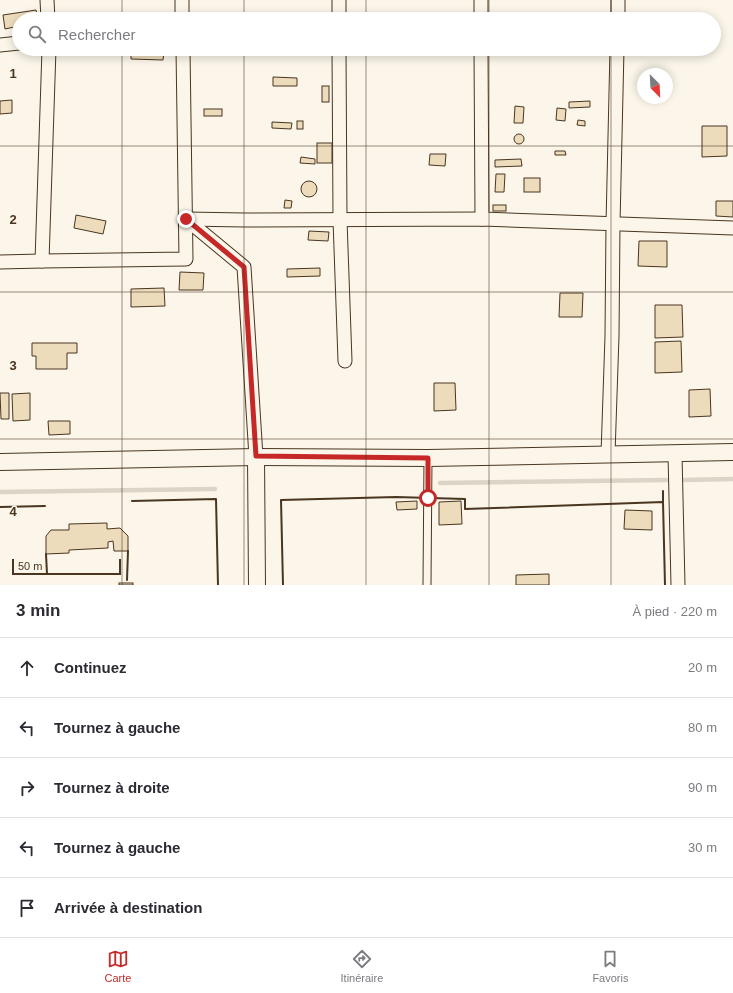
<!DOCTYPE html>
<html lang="fr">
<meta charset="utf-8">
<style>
:root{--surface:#fff;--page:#f7f7f7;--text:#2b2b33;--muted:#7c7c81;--line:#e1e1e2;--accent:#c62828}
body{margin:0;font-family:Arial,sans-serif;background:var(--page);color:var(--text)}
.compass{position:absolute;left:637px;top:68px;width:36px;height:36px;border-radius:50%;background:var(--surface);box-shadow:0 2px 10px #0003;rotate:156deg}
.scale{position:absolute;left:12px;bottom:10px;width:109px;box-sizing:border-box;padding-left:4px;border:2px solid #4a3520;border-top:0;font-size:11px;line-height:14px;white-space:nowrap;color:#4a3520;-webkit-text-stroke:3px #fbf6e9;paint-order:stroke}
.stop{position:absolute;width:12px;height:12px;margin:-9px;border:3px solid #c62828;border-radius:50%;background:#fff}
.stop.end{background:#c62828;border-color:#fff;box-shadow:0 1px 4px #0008}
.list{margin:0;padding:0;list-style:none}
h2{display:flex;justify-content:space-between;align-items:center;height:52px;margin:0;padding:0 16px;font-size:17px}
h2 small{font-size:13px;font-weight:400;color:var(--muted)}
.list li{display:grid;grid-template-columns:26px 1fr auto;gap:12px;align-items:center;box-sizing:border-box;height:60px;padding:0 16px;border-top:1px solid var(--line)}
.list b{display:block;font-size:15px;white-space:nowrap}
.list em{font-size:13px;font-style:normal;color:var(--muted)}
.icon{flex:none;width:22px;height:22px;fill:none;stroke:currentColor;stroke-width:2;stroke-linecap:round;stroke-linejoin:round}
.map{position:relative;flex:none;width:733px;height:585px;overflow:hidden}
.search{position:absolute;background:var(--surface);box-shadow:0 2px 10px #0003;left:12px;right:12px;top:12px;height:44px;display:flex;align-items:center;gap:10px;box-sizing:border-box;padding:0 14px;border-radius:22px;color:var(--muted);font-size:15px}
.sheet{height:352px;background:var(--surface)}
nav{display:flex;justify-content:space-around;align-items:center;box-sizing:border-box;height:56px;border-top:1px solid var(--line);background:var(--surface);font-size:11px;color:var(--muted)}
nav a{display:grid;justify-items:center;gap:2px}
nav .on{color:var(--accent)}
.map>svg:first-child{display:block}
</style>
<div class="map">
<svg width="733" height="585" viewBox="0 0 733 585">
<rect width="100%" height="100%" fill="#fbf6e9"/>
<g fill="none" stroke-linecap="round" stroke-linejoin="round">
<!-- stream -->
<g stroke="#dcd4c6" stroke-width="4.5">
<polyline points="684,480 733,479"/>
<polyline points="440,483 667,480"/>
<polyline points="0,492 215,489"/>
</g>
</g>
<!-- building -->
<g fill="#ecdcbc" stroke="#4a3520">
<polygon points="36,10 38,19 19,19 19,26 5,29 3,15"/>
<polygon points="131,52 164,52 163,60 131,59"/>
<polygon points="273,77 297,78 297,86 273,86"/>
<rect x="322" y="86" width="7" height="16"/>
<polygon points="12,100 12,113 0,114 0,101"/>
<polygon points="590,101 590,107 569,108 569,102"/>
<polygon points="515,106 524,107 523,123 514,123"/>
<polygon points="557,108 566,109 565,121 556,120"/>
<rect x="204" y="109" width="18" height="7"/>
<polygon points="578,120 585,121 585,126 577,125"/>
<rect x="297" y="121" width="6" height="8"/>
<polygon points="272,122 292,123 291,129 272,128"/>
<polygon points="702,126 727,126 727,156 702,157"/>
<circle cx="519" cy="139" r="5"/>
<rect x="317" y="143" width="15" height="20"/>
<polygon points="555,151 565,151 566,155 555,155"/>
<polygon points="430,154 446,154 445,166 429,165"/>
<polygon points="301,157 315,159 315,164 300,163"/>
<polygon points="521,159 522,166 495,167 495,160"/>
<polygon points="496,174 505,174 504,192 495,192"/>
<rect x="524" y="178" width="16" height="14"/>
<circle cx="309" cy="189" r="8"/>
<polygon points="285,200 292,201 291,208 284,208"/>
<polygon points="716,201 733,201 733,217 716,216"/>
<rect x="493" y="205" width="13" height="6"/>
<polygon points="76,215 106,221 103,234 74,228"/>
<polygon points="309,231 329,232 328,241 308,240"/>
<polygon points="639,241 667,241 667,267 638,266"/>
<polygon points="320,268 320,276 287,277 287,269"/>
<polygon points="180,272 204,273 203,290 179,290"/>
<polygon points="164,288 165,306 131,307 131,289"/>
<polygon points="560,293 583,293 582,317 559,317"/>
<polygon points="655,305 682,305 683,337 655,338"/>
<polygon points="681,341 682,372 655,373 655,342"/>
<polygon points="32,343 77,343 77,353 67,353 67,369 36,369 36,356 32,356"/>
<polygon points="434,383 455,383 456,410 434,411"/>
<polygon points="710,389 711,416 689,417 689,390"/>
<polygon points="0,393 9,393 9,419 1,419"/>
<polygon points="30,393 30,420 13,421 12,394"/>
<polygon points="48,421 70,421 70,434 49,435"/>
<polygon points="417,501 417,509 397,510 396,502"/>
<polygon points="461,501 462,524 439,525 439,502"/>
<polygon points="625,510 652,511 652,530 624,529"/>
<polygon points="107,523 107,529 120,528 128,536 128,551 114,551 113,541 108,542 108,548 69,550 69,553 46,554 46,536 51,530 69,530 69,524"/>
<polygon points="549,574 549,585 516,585 516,575"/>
<rect x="119" y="583" width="14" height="2"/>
</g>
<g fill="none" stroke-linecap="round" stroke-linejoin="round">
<!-- service casing -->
<g stroke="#4a3520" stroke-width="9">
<polyline id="service" points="427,585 428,458"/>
</g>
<!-- minor casing -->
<g stroke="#4a3520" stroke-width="15">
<g id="minor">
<polyline points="47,0 48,19"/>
<polyline points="182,0 182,19"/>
<polyline points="339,0 339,19"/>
<polyline points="481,0 481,19"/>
<polyline points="618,19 618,0"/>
<polyline points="0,45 19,43"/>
<polyline points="339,49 340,220 345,361"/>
<polyline points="481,49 482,219"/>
<polyline points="186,219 244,220 482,219 733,228"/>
<polyline points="186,219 244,267 256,457"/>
<polyline points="42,261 49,49"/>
<polyline points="0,262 42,261 186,259 183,49"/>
<polyline points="608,454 612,336 613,224 617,49"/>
<polyline points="675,454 678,585"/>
</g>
</g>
<!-- tertiary casing -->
<g stroke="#4a3520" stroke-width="18">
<g id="tertiary">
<polyline points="256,457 257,585"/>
<polyline points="0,462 256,457 428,458 733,452"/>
</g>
</g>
<!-- service -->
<use href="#service" stroke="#fbf6e9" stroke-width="7"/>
<!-- minor -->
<use href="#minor" stroke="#fbf6e9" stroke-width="13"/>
<!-- tertiary -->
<use href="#tertiary" stroke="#fbf6e9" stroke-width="16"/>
<!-- wall -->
<g stroke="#4a3520" stroke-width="2">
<polyline points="132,501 216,499 218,585"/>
<polyline points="663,502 663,491"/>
<polyline points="0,507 45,506"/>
<polyline points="46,554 47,574"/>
<polyline points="127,580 128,551"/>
<polyline points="283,585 281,500 396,497 465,499 465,509 663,502 665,585"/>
</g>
</g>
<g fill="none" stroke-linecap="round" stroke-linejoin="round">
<!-- route -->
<polyline stroke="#c62828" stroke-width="5" points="186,219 244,267 256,456 428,458 428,498"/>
</g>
<!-- grid -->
<path fill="none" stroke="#4a3520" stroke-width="1" stroke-opacity="0.55" d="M 122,0 L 122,19M 244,0 L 244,19M 366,0 L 366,19M 489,0 L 489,19M 611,0 L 611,19M 122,49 L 122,585M 244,49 L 244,585M 366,49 L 366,585M 489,49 L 489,585M 611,49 L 611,585M 0,146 L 733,146M 0,292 L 733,292M 0,439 L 733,439"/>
<g font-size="13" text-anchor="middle" font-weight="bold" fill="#4a3520" stroke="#fbf6e9" stroke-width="3" stroke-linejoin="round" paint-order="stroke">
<text x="13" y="78">1</text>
<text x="13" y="224">2</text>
<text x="13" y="370">3</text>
<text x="13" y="516">4</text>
</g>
</svg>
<svg class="compass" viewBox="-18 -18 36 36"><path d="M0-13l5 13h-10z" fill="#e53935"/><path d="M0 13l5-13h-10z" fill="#7c7c81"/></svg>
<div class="scale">50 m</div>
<div class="stop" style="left:428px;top:498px"></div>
<div class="stop end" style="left:186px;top:219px"></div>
<div class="search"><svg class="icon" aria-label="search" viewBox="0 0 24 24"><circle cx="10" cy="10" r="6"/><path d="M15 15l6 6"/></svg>Rechercher</div>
</div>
<section class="sheet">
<h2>3 min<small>À pied · 220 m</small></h2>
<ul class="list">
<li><svg class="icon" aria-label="ahead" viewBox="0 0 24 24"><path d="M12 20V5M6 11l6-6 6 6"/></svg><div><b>Continuez</b></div><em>20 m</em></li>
<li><svg class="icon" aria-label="left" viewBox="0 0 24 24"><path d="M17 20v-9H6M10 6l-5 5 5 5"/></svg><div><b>Tournez à gauche</b></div><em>80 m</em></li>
<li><svg class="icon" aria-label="right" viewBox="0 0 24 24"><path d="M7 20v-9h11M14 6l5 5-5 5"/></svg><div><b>Tournez à droite</b></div><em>90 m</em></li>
<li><svg class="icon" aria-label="left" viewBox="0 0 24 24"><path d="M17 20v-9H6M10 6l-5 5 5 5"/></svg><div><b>Tournez à gauche</b></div><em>30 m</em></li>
<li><svg class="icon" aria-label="arrive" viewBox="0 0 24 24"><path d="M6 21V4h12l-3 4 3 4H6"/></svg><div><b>Arrivée à destination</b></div></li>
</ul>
</section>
<nav>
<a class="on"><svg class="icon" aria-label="map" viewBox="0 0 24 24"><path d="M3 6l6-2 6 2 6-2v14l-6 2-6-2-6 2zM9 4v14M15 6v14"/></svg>Carte</a>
<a><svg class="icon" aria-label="directions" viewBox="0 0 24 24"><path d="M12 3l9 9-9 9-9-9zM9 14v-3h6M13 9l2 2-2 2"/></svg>Itinéraire</a>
<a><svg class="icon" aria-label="saved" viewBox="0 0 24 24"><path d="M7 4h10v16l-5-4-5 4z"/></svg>Favoris</a>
</nav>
